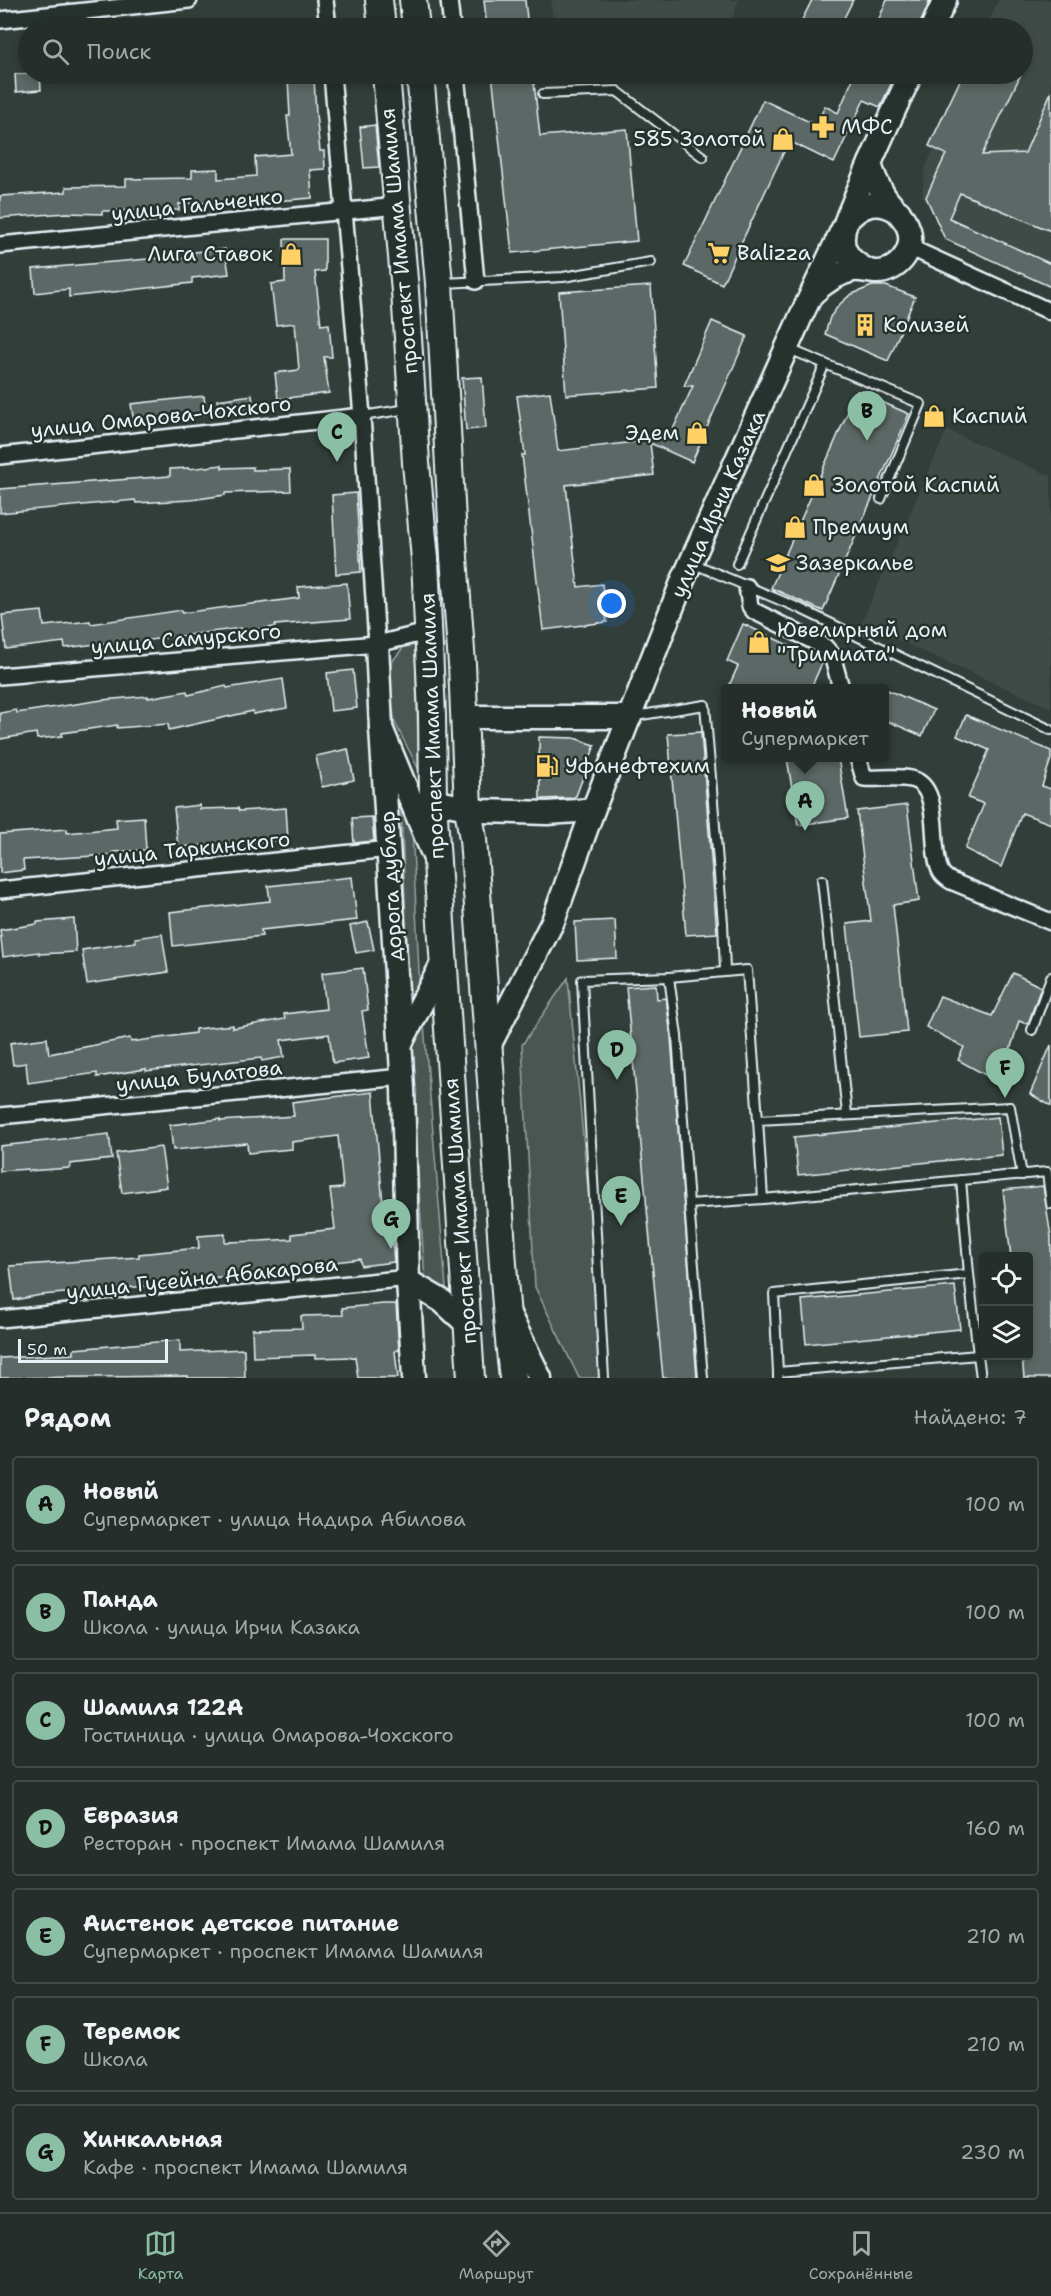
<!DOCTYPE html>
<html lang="ru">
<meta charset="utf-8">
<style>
:root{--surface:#262e2b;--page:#2e3633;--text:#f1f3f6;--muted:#a4a8a9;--line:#424a47;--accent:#8abfa5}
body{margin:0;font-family:"Shantell Sans",sans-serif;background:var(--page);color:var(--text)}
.controls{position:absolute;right:18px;bottom:18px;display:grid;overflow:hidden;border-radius:6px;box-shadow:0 3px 9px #0003}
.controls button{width:54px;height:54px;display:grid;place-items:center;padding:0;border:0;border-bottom:2px solid var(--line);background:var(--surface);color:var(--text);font:30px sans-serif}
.scale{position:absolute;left:18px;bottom:15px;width:150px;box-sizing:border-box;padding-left:6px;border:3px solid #e8f1f8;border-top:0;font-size:16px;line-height:21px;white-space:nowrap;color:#e8f1f8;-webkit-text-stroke:4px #26332d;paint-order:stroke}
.you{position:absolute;left:612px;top:604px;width:21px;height:21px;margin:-15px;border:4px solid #fff;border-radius:50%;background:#1a73e8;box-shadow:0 0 0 9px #1a73e833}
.badge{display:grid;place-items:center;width:39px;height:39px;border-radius:50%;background:var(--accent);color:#111;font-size:20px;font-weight:700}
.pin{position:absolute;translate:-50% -50px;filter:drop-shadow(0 2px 3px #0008)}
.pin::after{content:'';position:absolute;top:32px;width:21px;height:18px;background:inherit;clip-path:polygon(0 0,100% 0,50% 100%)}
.popup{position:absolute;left:721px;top:684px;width:168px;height:78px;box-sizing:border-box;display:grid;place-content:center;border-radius:6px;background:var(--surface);filter:drop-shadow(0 2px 4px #0005);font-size:20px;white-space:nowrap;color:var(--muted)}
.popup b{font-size:22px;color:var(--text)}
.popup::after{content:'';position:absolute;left:50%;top:100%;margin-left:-12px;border:12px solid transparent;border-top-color:var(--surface)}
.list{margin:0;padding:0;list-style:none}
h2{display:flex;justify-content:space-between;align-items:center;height:78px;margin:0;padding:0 24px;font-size:26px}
h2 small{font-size:20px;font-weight:400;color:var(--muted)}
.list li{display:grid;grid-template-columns:39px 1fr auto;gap:18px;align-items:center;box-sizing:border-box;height:96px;margin:0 12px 12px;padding:0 12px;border:2px solid var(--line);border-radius:6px}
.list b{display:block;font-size:22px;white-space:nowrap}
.list p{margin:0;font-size:20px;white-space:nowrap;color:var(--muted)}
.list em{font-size:20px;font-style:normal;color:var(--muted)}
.icon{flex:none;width:33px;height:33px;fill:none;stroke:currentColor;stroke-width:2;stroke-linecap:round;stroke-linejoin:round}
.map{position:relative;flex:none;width:1051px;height:1378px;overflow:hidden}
.search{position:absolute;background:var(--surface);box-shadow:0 3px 9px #0003;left:18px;right:18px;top:18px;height:66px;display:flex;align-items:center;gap:15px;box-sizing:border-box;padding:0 21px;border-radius:33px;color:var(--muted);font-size:22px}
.sheet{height:834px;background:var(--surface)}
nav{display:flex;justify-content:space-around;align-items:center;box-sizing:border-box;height:84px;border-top:2px solid var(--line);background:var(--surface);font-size:16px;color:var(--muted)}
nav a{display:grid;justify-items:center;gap:3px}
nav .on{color:var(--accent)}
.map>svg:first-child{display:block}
</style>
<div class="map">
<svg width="1051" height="1378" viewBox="0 0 1051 1378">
<rect width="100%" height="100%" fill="#323e39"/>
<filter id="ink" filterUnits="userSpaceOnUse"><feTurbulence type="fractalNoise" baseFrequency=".0167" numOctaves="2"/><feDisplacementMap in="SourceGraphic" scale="12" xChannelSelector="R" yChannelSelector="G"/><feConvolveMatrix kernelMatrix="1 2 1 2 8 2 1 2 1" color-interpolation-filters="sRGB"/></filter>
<g filter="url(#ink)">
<!-- built -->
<g fill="#3f4b46">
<polygon points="551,0 739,0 729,28 553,28"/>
<polygon points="998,0 1051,0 1051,282 952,238 922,196 925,169 966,74 1022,74 1022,28 986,28"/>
<polygon points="947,430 1051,476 1051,708 861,624"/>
</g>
<!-- green -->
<g fill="#495651" stroke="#98a4a4" stroke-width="1.5">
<polygon points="406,644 415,646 419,770 395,723 387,668"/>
<polygon points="400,788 411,806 420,992 410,1011"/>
<polygon points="568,978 606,1378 579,1378 535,1287 522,1045"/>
<polygon points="423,1013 447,1300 425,1280 409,1040"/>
</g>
<!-- building -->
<g fill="#5c6865" stroke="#e8f1f8" stroke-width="1.5">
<polygon points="484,0 525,0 528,28 487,28"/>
<polygon points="812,0 853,0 839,28 798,28"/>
<polygon points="887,0 930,0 919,28 875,28"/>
<polygon points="15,74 40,74 41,90 16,92"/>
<polygon points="492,74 533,74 540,136 627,129 637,241 512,253"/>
<polygon points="855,74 896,74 880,107 864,100 834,163 789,141 722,284 684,266 763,100 816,125 825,106 838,113"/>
<polygon points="963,74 1021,74 982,155 1025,153 1051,92 1051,231 960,193 949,218 1051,264 1051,287 945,239 926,197 946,154 929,146"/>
<polygon points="314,78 316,114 320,151 324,151 325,169 310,170 312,198 226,205 226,202 179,204 179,210 102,211 102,214 66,213 0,218 0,196 66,192 66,187 126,186 126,179 192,178 192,170 218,169 218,179 256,176 255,157 291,154 287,116 290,116 288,79"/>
<polygon points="375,125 379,167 364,168 360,127"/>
<polygon points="284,239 325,239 325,271 315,272 321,325 329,324 332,357 324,357 329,393 278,399 275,373 299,370 295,323 276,325 271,284 285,282"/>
<polygon points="225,249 229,274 192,278 192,283 69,297 69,289 35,293 33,269 159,258 160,261 194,257 194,252"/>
<polygon points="651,286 658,388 566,395 559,292"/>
<polygon points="872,286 886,286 915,297 888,361 825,334 830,317 839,305 850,295"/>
<polygon points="712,321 747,336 692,462 650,443 654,475 566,485 578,587 602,584 607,622 543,630 522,455 525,455 517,396 550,392 558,451 669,438 693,386 684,386"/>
<polygon points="482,377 486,428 466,430 462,378"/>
<polygon points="857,391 909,414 823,611 771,588"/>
<polygon points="252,395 254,411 219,416 217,400"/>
<polygon points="204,396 206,414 134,423 131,404"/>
<polygon points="222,465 222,468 253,467 253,470 290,469 291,491 225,493 225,495 191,500 136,503 135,500 0,513 0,489 170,476 170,469 189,468 189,469"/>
<polygon points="356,493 361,572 336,574 332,495"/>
<polygon points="347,583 350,619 275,625 275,627 241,631 241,628 104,646 104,643 65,648 64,642 6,649 2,615 42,611 44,626 90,621 91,624 182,610 182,613 299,598 298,587"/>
<polygon points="743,624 823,661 811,688 728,688 738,666 727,661"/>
<polygon points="353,670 357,708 331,711 327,673"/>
<polygon points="283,679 287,708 253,714 253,711 169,730 168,724 117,728 117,725 62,733 62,736 37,739 36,733 0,739 0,713 16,710 17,713 102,700 148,696 148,698 187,691 188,695 226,686 227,688"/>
<polygon points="885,689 934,710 922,736 885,720"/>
<polygon points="966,715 1051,751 1051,759 1042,786 1051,789 1051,824 1022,813 1001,867 965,849 984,804 968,798 989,750 957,736"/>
<polygon points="701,732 717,933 686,935 668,734"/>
<polygon points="539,737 574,738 595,745 576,796 572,798 540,799"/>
<polygon points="348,749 354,780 322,787 316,756"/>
<polygon points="787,758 838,758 848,818 798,825"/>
<polygon points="200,805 200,809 238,808 239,811 286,808 288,840 178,847 174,808"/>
<polygon points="907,805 919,901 893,905 907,1032 859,1037 847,924 871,921 857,811"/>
<polygon points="144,817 146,850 113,852 113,855 23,860 24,870 0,873 0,834 67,829 67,833 117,828 116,819"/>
<polygon points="372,817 374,841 354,843 352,818"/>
<polygon points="352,877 357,920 261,930 262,936 173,946 170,912 270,901 268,886"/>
<polygon points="74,919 76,952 39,954 39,952 3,957 0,930 37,924 37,922"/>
<polygon points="615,920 617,958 577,960 575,922"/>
<polygon points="368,922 374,950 356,953 350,926"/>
<polygon points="162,934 168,972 87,984 82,950 136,942 135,938"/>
<polygon points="363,968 368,1010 362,1011 369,1058 333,1063 329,1034 281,1040 284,1057 262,1061 261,1058 146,1071 146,1069 97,1077 97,1073 28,1083 26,1063 13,1065 10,1043 47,1038 49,1054 130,1038 131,1042 195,1033 195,1029 233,1025 233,1028 285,1019 284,1014 326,1009 322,973"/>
<polygon points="1013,973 1041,987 1028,1024 1019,1021 1000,1083 958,1060 964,1047 926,1027 940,996 992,1016"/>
<polygon points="656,985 657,999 666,998 671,1037 697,1378 663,1378 626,987"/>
<polygon points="1051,1045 1051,1106 1030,1094"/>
<polygon points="373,1092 385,1226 391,1225 394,1262 361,1266 360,1259 292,1267 292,1275 229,1276 183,1281 183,1283 41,1295 14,1300 10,1266 139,1257 139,1254 199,1248 198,1236 225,1234 225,1242 260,1241 292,1239 292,1234 335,1229 330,1189 343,1188 338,1136 292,1142 292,1149 248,1153 247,1143 173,1150 170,1125 220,1119 220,1121 294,1116 292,1102"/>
<polygon points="998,1117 1002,1155 798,1175 794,1137"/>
<polygon points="109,1134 112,1159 70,1164 70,1168 28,1171 28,1169 0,1171 0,1146"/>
<polygon points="161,1147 167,1187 122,1193 116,1153"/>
<polygon points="1043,1186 1051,1237 1051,1378 1024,1378 1022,1356 1029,1356 1029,1257 1011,1257 1003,1190"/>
<polygon points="955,1286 960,1329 806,1344 802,1300"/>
<polygon points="383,1304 396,1304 399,1350 395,1351 398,1378 358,1378 355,1357 315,1358 315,1355 253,1357 252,1329 302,1328 301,1316 343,1315 342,1308"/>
<polygon points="180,1340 180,1352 244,1349 245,1378 188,1378 188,1376 0,1378 0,1358 74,1354 74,1349"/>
</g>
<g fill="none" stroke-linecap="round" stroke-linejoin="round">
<!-- service casing -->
<g stroke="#e8f1f8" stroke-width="12">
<g id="service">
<polyline points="543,94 617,91 703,157"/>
<polyline points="444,283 563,277 651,262"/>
<polyline points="825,364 921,404 881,499"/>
<polyline points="362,416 408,409"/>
<polyline points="692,563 801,609 1051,730"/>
<polyline points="737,564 825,364 789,349"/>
<polyline points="635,716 705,705 723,923 725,970"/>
<polyline points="822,880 847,1114"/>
<polyline points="669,977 677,1036 689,1204"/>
<polyline points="1032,1030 1051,977"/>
<polyline points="961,1180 969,1274"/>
<polyline points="763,1199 758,1120 1010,1107 1022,1175"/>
<polyline points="778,1372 774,1294 969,1274 978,1355"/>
<polyline points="604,1378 582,980 669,977 747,970 758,1120"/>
<polyline points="703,1378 689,1204 763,1199 1047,1172 1051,1204"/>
<polyline points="778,1378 778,1372 978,1355 981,1378"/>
</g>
</g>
<!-- minor casing -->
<g stroke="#e8f1f8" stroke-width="20">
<g id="minor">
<polyline points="325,0 328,28"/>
<polyline points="449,0 452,28"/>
<polyline points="0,20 189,0"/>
<polyline points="332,74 362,416 377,644"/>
<polyline points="456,74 476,281"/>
<polyline points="0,245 398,206"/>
<polyline points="909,247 1051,312"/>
<polyline points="0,456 362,416"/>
<polyline points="747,587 750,606 754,611 825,647 832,655 841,688"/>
<polyline points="0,676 377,644 427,632"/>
<path d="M 858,758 L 864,778 C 878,779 896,776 911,779 C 944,786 928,849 941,872 C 943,876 948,879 951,881 L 1051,922"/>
<polyline points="0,890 389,849"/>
<polyline points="0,1116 402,1077"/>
<polyline points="0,1319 399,1279 408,1281"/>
</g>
</g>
<!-- secondary casing -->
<g stroke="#e8f1f8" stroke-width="27">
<g id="secondary">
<polyline points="932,28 945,0"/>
<path d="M 867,270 C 855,264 843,255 843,240 C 842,225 851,210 856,196 C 873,155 892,114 911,74"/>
<path d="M 813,293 C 824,283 839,273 853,270 C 861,269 869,272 877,272 C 897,272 915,251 909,230 C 905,216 893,209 885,197 C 878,186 873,176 870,163"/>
<polyline points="377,644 381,728 434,856"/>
<polyline points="465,717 630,717"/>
<polyline points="381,728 403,1089 408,1281 414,1378"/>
<polyline points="433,801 482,811 547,813 593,810"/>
<polyline points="401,1043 443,962"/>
<path d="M 489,1046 L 553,921 L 593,810 L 683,580 L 801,316 L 846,222 C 861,203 879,199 899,212"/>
<polyline points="408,1281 442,1301 468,1325"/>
<polyline points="508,1312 540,1378"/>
</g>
</g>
<!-- primary casing -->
<g stroke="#e8f1f8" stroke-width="30">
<g id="primary">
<polyline points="379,0 382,28"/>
<polyline points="413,0 416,28"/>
<polyline points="386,74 405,291 416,463 425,559 432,715 433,801 471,1378"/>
<path d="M 420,74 L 439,283 L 454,557 L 462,664 L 468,808 L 473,839 C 480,928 487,1017 493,1107 C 500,1197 502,1288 513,1378"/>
</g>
</g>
<!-- service -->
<use href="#service" stroke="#26332d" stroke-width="8"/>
<!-- minor -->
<use href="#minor" stroke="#26332d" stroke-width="15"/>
<!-- secondary -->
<use href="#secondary" stroke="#26332d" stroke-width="22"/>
<!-- primary -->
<use href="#primary" stroke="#26332d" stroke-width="26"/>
</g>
</g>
<!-- icons -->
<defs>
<g id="pharmacy-bare" transform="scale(1.8)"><path d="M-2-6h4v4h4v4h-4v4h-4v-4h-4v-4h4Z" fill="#ffd166" stroke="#26332d" stroke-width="2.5" paint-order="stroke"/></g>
<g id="shop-bare" transform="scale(1.8)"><path d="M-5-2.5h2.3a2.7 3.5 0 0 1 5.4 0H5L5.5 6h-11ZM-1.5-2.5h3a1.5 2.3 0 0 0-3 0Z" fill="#ffd166" stroke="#26332d" stroke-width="2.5" paint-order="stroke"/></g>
<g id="supermarket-bare" transform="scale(1.8)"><path d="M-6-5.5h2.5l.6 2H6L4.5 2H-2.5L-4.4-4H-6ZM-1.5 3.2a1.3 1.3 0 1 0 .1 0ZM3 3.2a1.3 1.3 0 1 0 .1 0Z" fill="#ffd166" stroke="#26332d" stroke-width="2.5" paint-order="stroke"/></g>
<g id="building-bare" transform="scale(1.8)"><path d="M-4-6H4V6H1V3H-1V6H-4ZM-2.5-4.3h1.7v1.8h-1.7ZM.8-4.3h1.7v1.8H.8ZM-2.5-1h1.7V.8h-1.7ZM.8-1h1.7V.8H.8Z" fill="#ffd166" stroke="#26332d" stroke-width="2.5" paint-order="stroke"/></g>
<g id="school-bare" transform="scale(1.8)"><path d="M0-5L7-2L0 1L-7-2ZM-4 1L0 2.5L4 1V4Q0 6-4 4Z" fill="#ffd166" stroke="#26332d" stroke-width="2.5" paint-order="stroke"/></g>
<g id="fuel-bare" transform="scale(1.8)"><path d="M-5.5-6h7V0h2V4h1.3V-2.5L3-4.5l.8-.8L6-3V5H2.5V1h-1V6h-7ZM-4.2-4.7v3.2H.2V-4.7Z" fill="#ffd166" stroke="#26332d" stroke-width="2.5" paint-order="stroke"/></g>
</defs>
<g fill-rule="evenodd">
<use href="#pharmacy-bare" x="823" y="127"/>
<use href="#shop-bare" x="783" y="139"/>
<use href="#supermarket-bare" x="719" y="253"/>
<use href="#shop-bare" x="291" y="254"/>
<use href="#building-bare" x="865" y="325"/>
<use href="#shop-bare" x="934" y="416"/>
<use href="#shop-bare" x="697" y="433"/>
<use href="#shop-bare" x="814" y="485"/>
<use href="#shop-bare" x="795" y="527"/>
<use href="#school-bare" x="778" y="563"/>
<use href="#shop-bare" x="759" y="642"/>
<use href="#fuel-bare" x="547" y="766"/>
</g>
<g text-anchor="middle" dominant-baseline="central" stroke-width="5" stroke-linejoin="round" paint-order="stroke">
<!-- poi labels -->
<g font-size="21" fill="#e8f1f8" stroke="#26332d" text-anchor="start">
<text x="841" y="127">МФС</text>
<text x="765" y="139" text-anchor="end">585 Золотой</text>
<text x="737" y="253">Balizza</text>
<text x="273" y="254" text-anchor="end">Лига Ставок</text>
<text x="883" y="325">Колизей</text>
<text x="952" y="416">Каспий</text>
<text x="679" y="433" text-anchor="end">Эдем</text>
<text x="832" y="485">Золотой Каспий</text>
<text x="813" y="527">Премиум</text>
<text x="796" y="563">Зазеркалье</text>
<text x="777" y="630">Ювелирный дом<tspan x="777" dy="24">"Тримиата"</tspan></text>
<text x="565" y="766">Уфанефтехим</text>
</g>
<!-- street labels -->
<g font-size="21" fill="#e8f1f8" stroke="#26332d">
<text transform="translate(197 205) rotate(-6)">улица Гальченко</text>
<text transform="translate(399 241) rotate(-95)">проспект Имама Шамиля</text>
<text transform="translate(161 417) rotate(-6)">улица Омарова-Чохского</text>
<text transform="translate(718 504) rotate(-66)">улица Ирчи Казака</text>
<text transform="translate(186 639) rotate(-5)">улица Самурского</text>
<text transform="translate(432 726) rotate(-92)">проспект Имама Шамиля</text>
<text transform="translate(192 849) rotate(-6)">улица Таркинского</text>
<text transform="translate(391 886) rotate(-93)">дорога дублер</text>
<text transform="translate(199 1076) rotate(-6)">улица Булатова</text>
<text transform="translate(460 1211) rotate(-94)">проспект Имама Шамиля</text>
<text transform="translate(202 1278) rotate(-6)">улица Гусейна Абакарова</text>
</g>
</g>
</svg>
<div class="controls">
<button><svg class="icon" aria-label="locate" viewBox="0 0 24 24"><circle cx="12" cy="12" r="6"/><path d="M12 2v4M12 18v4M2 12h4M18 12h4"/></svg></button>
<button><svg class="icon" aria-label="layers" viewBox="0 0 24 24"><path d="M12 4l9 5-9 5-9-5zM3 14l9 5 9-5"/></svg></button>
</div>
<div class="scale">50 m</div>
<div class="you"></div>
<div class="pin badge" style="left:805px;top:831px">A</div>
<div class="popup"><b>Новый</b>Супермаркет</div>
<div class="pin badge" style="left:867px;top:441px">B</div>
<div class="pin badge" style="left:337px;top:462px">C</div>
<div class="pin badge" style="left:617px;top:1080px">D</div>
<div class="pin badge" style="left:621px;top:1226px">E</div>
<div class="pin badge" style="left:1005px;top:1098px">F</div>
<div class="pin badge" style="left:391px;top:1249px">G</div>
<div class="search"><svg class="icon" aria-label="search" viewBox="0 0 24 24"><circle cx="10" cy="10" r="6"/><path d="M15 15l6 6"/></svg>Поиск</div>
</div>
<section class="sheet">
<h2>Рядом<small>Найдено: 7</small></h2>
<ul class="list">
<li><span class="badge">A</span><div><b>Новый</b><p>Супермаркет · улица Надира Абилова</p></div><em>100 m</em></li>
<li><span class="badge">B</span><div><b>Панда</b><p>Школа · улица Ирчи Казака</p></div><em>100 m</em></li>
<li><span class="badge">C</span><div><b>Шамиля 122А</b><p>Гостиница · улица Омарова-Чохского</p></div><em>100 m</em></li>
<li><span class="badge">D</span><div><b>Евразия</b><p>Ресторан · проспект Имама Шамиля</p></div><em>160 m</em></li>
<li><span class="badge">E</span><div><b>Аистенок детское питание</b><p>Супермаркет · проспект Имама Шамиля</p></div><em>210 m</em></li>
<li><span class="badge">F</span><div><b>Теремок</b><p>Школа</p></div><em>210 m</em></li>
<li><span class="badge">G</span><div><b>Хинкальная</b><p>Кафе · проспект Имама Шамиля</p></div><em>230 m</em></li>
</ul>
</section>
<nav>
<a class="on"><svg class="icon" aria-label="map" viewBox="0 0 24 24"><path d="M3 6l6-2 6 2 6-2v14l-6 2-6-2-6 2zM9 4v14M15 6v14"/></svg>Карта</a>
<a><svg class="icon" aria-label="directions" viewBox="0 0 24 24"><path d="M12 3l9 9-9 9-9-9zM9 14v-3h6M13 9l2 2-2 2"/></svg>Маршрут</a>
<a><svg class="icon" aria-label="saved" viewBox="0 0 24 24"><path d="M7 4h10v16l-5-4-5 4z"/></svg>Сохранённые</a>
</nav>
